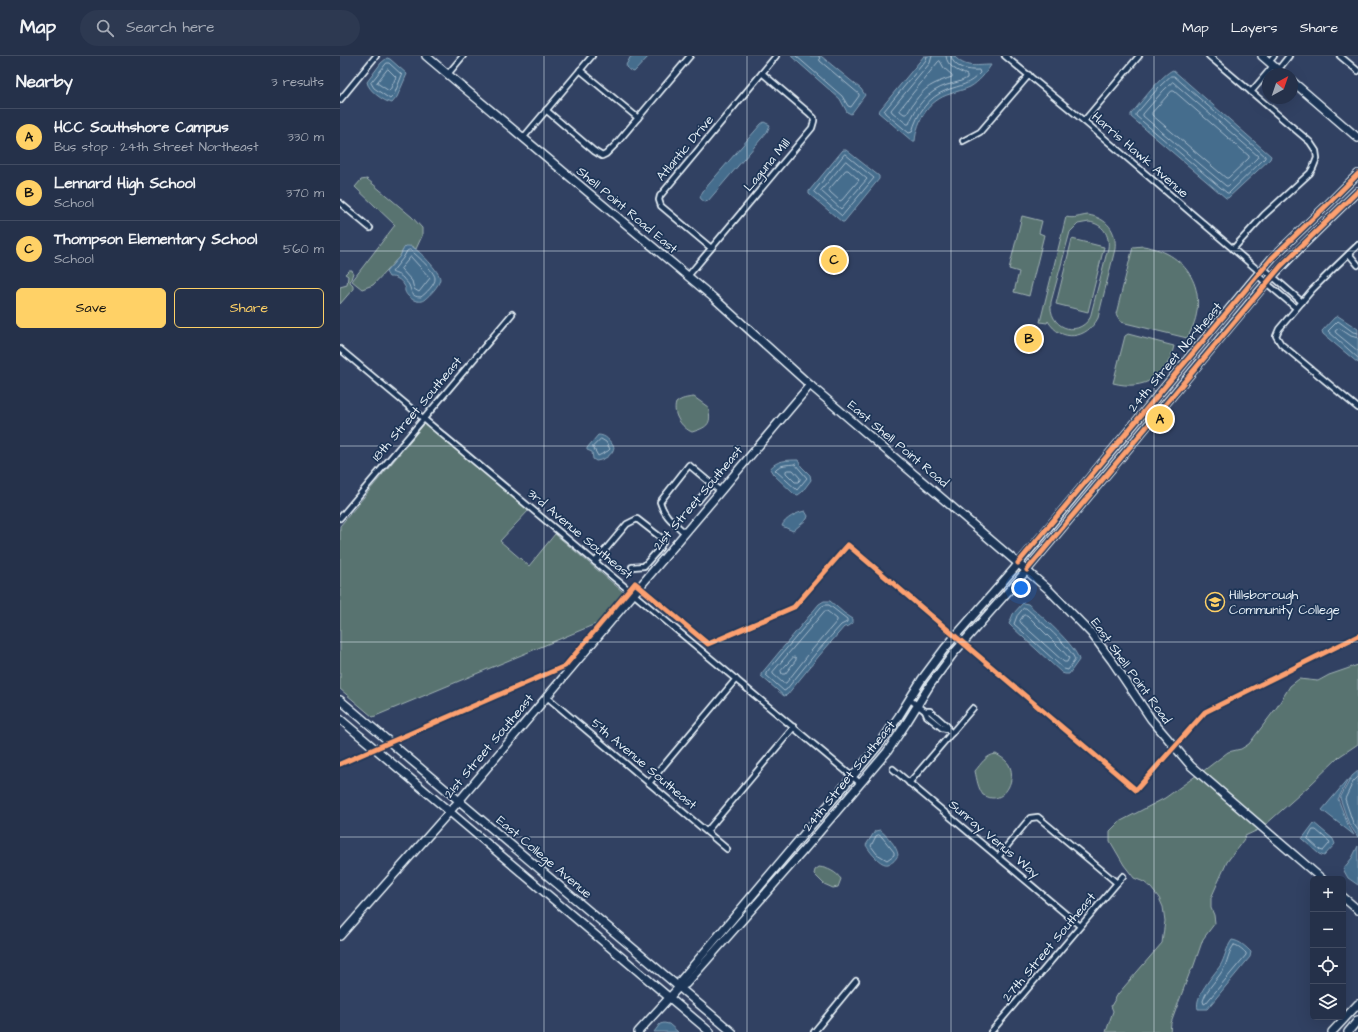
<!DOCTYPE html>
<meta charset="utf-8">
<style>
:root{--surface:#25314a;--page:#2d3951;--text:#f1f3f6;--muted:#a3a9b5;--line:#424c62;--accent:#ffd166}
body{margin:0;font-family:"Architects Daughter",sans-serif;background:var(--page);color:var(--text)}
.controls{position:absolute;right:12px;bottom:12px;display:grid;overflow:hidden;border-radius:6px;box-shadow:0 4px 16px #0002}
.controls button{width:36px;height:36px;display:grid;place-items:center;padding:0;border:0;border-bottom:1px solid var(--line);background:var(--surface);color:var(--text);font:20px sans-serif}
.compass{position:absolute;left:922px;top:12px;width:36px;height:36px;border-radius:50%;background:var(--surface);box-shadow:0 4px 16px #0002;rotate:40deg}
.you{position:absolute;left:681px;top:532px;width:14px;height:14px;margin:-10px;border:3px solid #fff;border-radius:50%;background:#1a73e8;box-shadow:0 0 0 6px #1a73e833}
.badge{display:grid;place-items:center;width:26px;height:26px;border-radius:50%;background:var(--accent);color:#111;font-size:13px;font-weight:700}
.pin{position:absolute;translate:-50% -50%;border:2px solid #fff;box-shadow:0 1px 4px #0006}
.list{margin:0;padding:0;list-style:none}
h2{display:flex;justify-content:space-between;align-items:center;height:52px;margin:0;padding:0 16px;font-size:17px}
h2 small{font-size:13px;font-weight:400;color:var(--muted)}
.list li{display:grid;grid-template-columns:26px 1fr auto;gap:12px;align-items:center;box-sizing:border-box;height:56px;padding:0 16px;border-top:1px solid var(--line)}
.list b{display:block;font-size:15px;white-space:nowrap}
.list p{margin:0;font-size:13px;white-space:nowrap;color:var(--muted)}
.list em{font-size:13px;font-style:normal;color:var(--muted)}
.actions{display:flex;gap:8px;padding:12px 16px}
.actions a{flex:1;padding:9px 0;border:1px solid var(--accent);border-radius:6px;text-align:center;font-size:14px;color:var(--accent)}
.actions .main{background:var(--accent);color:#111}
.icon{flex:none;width:22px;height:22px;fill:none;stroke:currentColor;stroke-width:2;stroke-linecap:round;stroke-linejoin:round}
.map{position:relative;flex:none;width:1018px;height:976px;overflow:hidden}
header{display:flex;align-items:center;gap:24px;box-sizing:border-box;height:56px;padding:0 20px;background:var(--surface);border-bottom:1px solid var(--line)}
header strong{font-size:19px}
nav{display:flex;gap:22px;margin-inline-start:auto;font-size:14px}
.search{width:280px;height:36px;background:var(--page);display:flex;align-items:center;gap:10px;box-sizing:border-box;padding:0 14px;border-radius:22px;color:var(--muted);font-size:15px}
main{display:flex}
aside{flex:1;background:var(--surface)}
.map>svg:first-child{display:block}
</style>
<header>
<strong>Map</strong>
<div class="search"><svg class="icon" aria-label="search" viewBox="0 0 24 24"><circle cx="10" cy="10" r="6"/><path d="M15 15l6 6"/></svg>Search here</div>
<nav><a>Map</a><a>Layers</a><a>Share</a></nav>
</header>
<main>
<aside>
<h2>Nearby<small>3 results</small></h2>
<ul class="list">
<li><span class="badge">A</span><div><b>HCC Southshore Campus</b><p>Bus stop · 24th Street Northeast</p></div><em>330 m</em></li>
<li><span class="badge">B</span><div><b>Lennard High School</b><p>School</p></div><em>370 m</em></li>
<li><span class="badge">C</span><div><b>Thompson Elementary School</b><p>School</p></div><em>560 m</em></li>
</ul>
<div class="actions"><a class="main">Save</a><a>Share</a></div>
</aside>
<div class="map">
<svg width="1018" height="976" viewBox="0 0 1018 976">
<rect width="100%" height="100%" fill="#314162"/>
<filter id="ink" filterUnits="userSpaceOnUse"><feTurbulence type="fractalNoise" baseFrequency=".025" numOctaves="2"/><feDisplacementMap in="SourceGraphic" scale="8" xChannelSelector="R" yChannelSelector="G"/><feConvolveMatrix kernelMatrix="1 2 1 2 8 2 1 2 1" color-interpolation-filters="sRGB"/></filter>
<g filter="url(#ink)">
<!-- green -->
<g fill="#59736f" stroke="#a0b2b4" fill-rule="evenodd">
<polygon points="27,123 72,161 82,172 82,180 76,193 71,190 63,194 60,200 33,229 22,233 12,225 55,169 15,131 21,124"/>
<path d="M 748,159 C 767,162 777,175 775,193 L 758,262 C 747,283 721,287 708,265 L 707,267 L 700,266 L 726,161 C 735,163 739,160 748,159 ZM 749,166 C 763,168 770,179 768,192 L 750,262 C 736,283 708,271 711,246 L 730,176 L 738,168 Z"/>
<polygon points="682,160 702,165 699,177 704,179 689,240 674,236 679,216 669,213"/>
<polygon points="732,183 764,191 748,256 716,248"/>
<path d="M 803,190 C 851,197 872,241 847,282 L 781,266 L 776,258 L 793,191 Z"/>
<polygon points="9,214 12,214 13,217 10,226 13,229 13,233 0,248 0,231 7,229 8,220 5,218"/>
<path d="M 788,278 L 834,290 C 827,321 804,335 773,327 L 785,280 Z"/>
<path d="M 354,341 L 368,351 C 372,367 369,371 352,376 C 342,372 332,358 336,347 C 342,342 347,342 354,341 Z"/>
<polygon points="85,367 189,454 160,485 189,510 215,478 288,540 270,562 33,661 0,633 0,470"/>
<polygon points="1018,609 1018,688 1000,700 969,730 924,770 862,716 888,696 901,693 909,688 937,651 950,630 959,623 978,625 989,619"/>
<path d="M 656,698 C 661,701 668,705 670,711 C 675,722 667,743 652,742 C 649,742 646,740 643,739 C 638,732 637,724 635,715 C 641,708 646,699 656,698 Z"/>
<polygon points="857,719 920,773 905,780 904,783 887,806 871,842 871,852 874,859 875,867 863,883 853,912 850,916 842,937 831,967 830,976 766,976 773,955 771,950 778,938 822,887 825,865 823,851 819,842 811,832 804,826 794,822 784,809 770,785 770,775 779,766 825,742"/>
<path d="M 479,811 C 488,812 496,816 501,823 L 498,831 L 493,832 L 484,828 L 474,818 L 475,814 Z"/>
</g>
<!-- water -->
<g fill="#456d8d" stroke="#86a2b8">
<polygon points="291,0 309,0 294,16 289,14 286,9"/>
<polygon points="451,0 481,0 521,33 525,39 511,58 507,56 500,43"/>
<path d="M 584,0 L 614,0 C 626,13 635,9 651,9 C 646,17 639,26 630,31 C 624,34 617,35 610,38 C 589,44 577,64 575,85 L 572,85 L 538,56 Z"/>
<path d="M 47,2 L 50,3 L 67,18 L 57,41 L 52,47 C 44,46 28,34 27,26 L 41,7 Z"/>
<path d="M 833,14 L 931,100 L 930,103 L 888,142 L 886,142 L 791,61 L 791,58 C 800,48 822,18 833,14 Z"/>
<polygon points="424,66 430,69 427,76 368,145 365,146 361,143 360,141 363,135 421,68"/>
<polygon points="503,94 506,94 539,120 539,123 504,166 502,166 469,138 469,135"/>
<path d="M 66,190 C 69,190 70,190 72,191 C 79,194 100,216 100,223 C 99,230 90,239 85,243 C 79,249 67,242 65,235 C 64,230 67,234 64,229 C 63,227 60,224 58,223 C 55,221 52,221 49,221 L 46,216 L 60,200 L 64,192 Z"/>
<polygon points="998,260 1018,273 1018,307 983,278 982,275 994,262"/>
<path d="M 258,379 C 266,379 270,385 274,391 C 273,399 264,404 256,405 L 253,403 L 252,396 L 247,394 L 247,392 Z"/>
<path d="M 458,404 L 461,410 L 470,419 L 471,424 L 462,436 L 458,439 L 454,438 L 433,418 L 430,413 C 436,404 448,404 458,404 Z"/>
<path d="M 465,455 L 468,460 L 467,463 L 453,475 L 442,470 C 444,463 458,456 465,455 Z"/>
<polygon points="484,545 490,545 504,557 513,563 513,567 509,570 504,571 479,600 447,639 444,640 421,620 421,618 479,548"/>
<path d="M 683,547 L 688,548 C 700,559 736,589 739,604 L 729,618 L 725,618 L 722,617 L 671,570 L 669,568 L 673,558 Z"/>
<polygon points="1018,715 1018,781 1009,768 1000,742 1012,720"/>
<polygon points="1009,722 998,743 1008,769 1014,779 982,754"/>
<polygon points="974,767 993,783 995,788 984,800 979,798 962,783"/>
<path d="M 540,774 C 547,780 557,790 558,799 C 556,803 553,807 548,808 C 541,810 529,795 526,789 L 535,775 Z"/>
<polygon points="1018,790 1018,829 1008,822 1003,813 1012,802"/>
<path d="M 892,884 C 900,885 906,891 911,896 L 910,901 L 867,953 L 858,953 C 854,940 873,920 880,910 C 885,902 886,892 892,884 Z"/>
<polygon points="324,967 329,968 338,976 314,976 320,968"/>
</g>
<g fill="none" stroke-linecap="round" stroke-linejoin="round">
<!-- shore -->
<g stroke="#a7bccd" stroke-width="1">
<polyline points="456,0 502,40 508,50 511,51 519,40 519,38 480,5 479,0"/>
<path d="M 587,0 L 586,4 L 544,55 L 545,57 L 569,77 L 572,76 C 577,58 588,41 607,34 C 621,29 629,29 640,17 L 639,14 C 629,15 613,12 611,0"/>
<path d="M 592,0 L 590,7 L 551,54 L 552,56 L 567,68 L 569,68 C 576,50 588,35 607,29 C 614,27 621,26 627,22 L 627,19 C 618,15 607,11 606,0"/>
<path d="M 600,5 L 604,12 L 612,19 L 612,21 C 606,23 600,25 594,28 C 581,34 574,46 567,58 L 564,58 L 560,55 L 560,53 L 598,6 Z"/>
<polygon points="47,7 49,7 62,19 54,39 50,43 34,32 31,27"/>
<polygon points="48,13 56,21 50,34 49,35 37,27"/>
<polygon points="831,20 834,20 925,100 925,102 889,137 887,137 796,60 796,58 819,31"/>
<polygon points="833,26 918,100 917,102 888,130 886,130 803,60 803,58 823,35"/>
<polygon points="832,35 834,35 909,100 909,102 888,122 886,122 812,59 812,57"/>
<polygon points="505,98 534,122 502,160 474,136"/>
<polygon points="506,105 527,123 501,153 481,135"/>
<polygon points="506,114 508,114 519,124 502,144 500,145 490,136 489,134"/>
<path d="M 70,194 C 75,197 95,216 95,222 C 96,228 85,238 81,241 C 71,241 72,236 69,229 C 68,227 64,224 63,222 C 59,218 55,218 52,216 L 63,202 L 67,195 Z"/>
<polygon points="71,201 90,222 79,236 74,233 72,225 61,213"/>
<polyline points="1018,277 1013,276 998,265 988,275 1018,302"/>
<polyline points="1018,282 1011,280 999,272 995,275 996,277 1018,295"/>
<polygon points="261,383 266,386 270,393 268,395 258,400 253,391"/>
<path d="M 455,408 L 467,422 L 457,434 L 435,414 C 440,408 448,409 455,408 Z"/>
<polygon points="448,414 453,414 460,422 460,424 458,426 455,426 446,417 446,415"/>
<polygon points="485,549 489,549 507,563 507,566 501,569 476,597 446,634 444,635 426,619 426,617 481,551"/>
<path d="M 684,552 L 686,552 C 697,562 732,592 735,604 L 728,614 L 724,613 L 674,568 L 677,560 Z"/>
<polygon points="485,555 487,555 497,563 497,565 472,594 446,627 443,627 433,618 433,616"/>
<polygon points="684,559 687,559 722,594 729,602 727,606 724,606 681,567 680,565"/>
<polygon points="454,601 456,602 456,604 445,618 442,618 441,615"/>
<polyline points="1018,721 1013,726 1005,743 1013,767 1018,774"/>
<polygon points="973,774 976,774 990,786 989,788 983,795 980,794 968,783"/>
<polygon points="539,779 542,781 554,796 554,799 547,804 537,798 531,790 536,780"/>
<path d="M 894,889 C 898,889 903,894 906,897 L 906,899 L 866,947 L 864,948 L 863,945 C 867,931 879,923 885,910 C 888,903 889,895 894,889 Z"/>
</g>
<!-- street casing -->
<g stroke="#e8f1f8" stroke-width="8">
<g id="street">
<polyline points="665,0 744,65 920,216"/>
<polyline points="869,0 970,86 976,95 977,102 973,112 970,117 924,159 893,193"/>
<polyline points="1000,0 1018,15"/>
<polyline points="929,6 934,0"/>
<polyline points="240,14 298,62"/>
<polyline points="938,14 949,0"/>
<polyline points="108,18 123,0"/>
<polyline points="911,36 933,10"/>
<polyline points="0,44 36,0"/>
<polyline points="206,54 254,95 262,100 266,98 276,88 350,0"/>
<polyline points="744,65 799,0"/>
<polyline points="183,82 252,0"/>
<polyline points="623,85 640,76 689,19"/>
<polyline points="0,147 30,172"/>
<polyline points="1018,189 992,214 972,234 939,273 936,280 941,288 1018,352"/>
<polyline points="371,192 321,150 319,144 320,140 436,0"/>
<polyline points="1009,198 1018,209"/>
<polyline points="923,212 962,246"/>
<polyline points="917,219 956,252"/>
<polyline points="348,220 472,72 474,65 474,62 469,57 422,17"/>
<polyline points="0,293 520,727"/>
<polyline points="358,445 372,428"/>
<polyline points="0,462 172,258"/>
<path d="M 345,477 C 334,467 324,460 320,446 L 349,409 L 380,435"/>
<polyline points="255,506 287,468 297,463 324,484 320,492 304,510 292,511"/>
<polyline points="207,641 387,793"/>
<polyline points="569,643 585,655 587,660 602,672 607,673 612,677"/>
<polyline points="585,655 590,655 607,670 607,673"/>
<polyline points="553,713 740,870"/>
<polyline points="309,727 396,623"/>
<polyline points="569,727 633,652"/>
<polyline points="367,775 454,671"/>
<polyline points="658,801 690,762 698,761 777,827"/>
<polyline points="474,976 516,925"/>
<polyline points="651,976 783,820"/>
</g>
</g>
<!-- secondary casing -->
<g stroke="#e8f1f8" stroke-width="10">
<g id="secondary">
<polyline points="86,0 375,243 470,329 708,533 751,577 772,605 811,663 851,710 982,823"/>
<polyline points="922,0 943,18"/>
<polyline points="952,25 1018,82"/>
<polyline points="0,644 392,976"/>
<polyline points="0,663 370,976"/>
<polyline points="1003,841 1018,854"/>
<polyline points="0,880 119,745 470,329"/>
<polyline points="339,931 341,924 538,690 559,660 582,623 605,592 674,513 914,223 932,202 990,146 1018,118"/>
<path d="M 298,976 L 339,931 L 346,928 L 464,794 L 547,696 L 567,666 L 590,629 L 613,598 L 687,514 L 923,231 C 953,197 986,167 1018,135"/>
<polyline points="992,976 1018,948"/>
<polyline points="1008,976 1018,964"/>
</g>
</g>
<!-- street -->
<use href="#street" stroke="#1d3557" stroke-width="4.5"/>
<!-- secondary -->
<use href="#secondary" stroke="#1d3557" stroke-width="7"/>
<!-- cycleway casing -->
<g stroke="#1d3557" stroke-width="8">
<g id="cycleway">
<polyline points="678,507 932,202 990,146 1018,118"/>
<polyline points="687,514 941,210 1018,135"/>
<polyline points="0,708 225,610 295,527 368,588 454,551 508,489 796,734 865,656 1018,580"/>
</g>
</g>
<!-- cycleway -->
<use href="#cycleway" stroke="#fca06f" stroke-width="5"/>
</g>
</g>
<!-- grid -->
<path fill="none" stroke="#e8f1f8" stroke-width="1" stroke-opacity="0.55" d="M 204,0 L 204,976M 407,0 L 407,976M 611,0 L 611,976M 814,0 L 814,976M 0,195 L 1018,195M 0,390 L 1018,390M 0,586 L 1018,586M 0,781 L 1018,781"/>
<!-- icons -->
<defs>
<g id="university-ring" transform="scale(1)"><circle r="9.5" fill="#1d3557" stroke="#ffd166" stroke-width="1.5"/><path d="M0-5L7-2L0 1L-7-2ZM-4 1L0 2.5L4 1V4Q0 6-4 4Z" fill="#ffd166"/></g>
</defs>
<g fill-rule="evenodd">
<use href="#university-ring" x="875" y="546"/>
</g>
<g text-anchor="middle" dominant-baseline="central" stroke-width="3.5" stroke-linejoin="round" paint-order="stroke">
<!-- street labels -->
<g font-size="13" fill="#e8f1f8" stroke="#1d3557">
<text transform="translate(345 92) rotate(-50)">Atlantic Drive</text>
<text transform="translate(800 99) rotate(41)">Harris Hawk Avenue</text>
<text transform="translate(427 109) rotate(-50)">Laguna Mill</text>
<text transform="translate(287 154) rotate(40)">Shell Point Road East</text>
<text transform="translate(835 301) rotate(-50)">24th Street Northeast</text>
<text transform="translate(77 353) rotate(-50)">18th Street Southeast</text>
<text transform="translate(558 388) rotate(40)">East Shell Point Road</text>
<text transform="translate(358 442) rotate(-50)">21st Street Southeast</text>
<text transform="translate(240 478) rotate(40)">3rd Avenue Southeast</text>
<text transform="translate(791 615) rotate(54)">East Shell Point Road</text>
<text transform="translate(149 690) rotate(-50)">21st Street Southeast</text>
<text transform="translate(304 708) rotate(40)">5th Avenue Southeast</text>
<text transform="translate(509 720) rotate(-51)">24th Street Southeast</text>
<text transform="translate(654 783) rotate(40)">Sunray Venus Way</text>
<text transform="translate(204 801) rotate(40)">East College Avenue</text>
<text transform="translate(709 891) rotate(-50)">27th Street Southeast</text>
</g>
<!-- poi labels -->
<g font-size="13" fill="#e8f1f8" stroke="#1d3557" text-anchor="start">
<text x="889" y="539">Hillsborough<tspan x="889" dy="15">Community College</tspan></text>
</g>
</g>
</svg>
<div class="controls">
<button>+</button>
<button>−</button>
<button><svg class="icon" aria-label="locate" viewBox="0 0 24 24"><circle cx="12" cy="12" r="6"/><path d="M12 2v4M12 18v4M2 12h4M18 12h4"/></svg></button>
<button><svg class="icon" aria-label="layers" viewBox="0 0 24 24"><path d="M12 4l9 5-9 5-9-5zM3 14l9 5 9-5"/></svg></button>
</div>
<svg class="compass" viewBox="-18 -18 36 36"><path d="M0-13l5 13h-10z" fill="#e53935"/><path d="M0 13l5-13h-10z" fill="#a3a9b5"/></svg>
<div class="you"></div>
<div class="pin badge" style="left:820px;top:363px">A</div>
<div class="pin badge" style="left:689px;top:283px">B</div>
<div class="pin badge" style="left:494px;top:204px">C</div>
</div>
</main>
